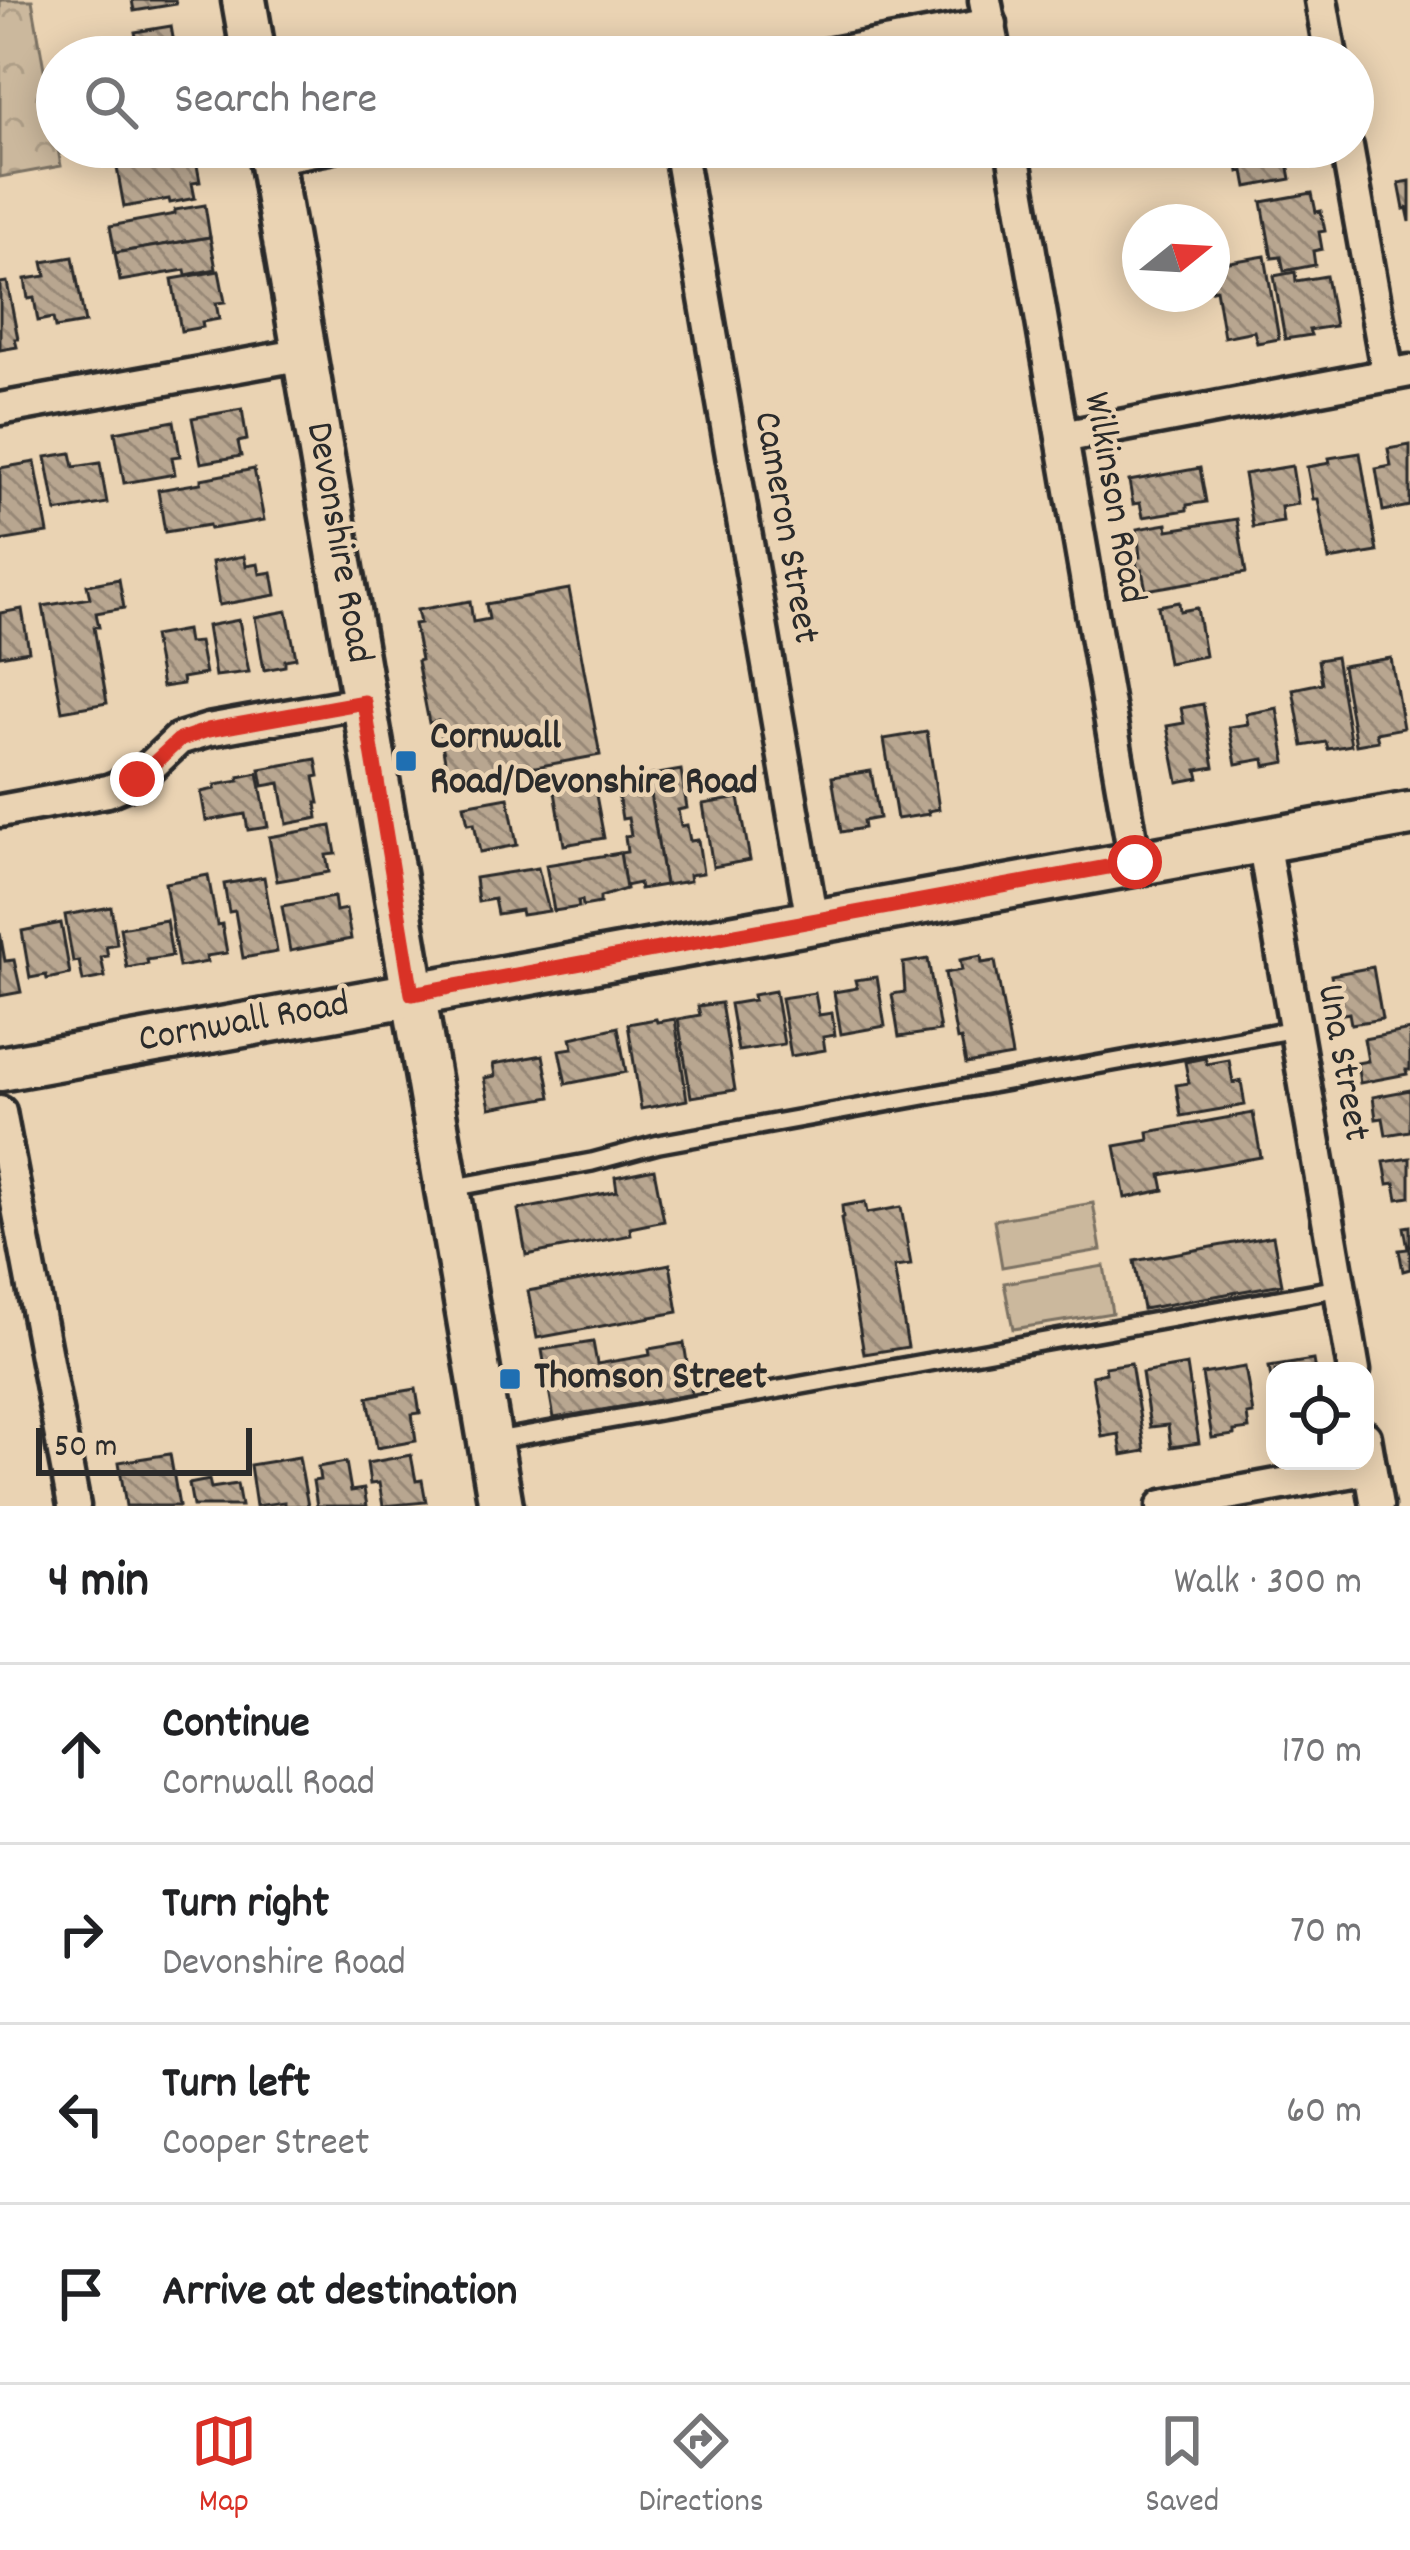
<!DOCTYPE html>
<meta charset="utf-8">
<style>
:root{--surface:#fff;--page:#f2f2f2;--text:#202124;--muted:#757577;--line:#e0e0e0;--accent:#d93025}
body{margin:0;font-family:Dekko,sans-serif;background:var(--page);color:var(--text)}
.controls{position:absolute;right:36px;bottom:36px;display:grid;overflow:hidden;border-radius:24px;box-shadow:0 6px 30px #0003}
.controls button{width:108px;height:108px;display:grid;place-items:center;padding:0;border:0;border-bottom:3px solid var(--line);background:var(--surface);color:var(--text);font:60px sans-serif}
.compass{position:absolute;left:1122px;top:204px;width:108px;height:108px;border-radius:50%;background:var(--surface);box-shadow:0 6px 30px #0003;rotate:72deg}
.scale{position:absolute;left:36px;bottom:30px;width:216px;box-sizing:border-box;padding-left:12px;border:6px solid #2b2b2b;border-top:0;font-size:33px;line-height:42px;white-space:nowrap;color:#2b2b2b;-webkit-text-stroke:9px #ead3b3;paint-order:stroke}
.stop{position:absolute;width:36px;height:36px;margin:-27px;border:9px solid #d93025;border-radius:50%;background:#fff}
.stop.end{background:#d93025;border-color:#fff;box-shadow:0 3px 12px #0008}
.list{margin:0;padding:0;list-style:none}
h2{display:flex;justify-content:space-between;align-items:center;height:156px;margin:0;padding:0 48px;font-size:51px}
h2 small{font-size:39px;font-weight:400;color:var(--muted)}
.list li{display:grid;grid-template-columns:78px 1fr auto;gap:36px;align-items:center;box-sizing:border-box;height:180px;padding:0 48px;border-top:3px solid var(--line)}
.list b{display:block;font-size:45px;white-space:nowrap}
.list p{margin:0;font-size:39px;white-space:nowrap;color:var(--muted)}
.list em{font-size:39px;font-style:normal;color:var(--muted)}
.icon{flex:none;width:66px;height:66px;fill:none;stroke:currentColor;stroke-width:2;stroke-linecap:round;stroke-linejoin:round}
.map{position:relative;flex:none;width:1410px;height:1506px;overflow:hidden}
.search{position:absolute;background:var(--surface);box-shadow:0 6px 30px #0003;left:36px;right:36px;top:36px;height:132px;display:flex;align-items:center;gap:30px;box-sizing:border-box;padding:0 42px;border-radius:66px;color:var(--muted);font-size:45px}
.sheet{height:876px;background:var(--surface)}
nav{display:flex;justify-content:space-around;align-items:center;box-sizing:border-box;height:168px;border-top:3px solid var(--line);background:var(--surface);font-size:33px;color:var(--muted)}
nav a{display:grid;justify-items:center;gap:6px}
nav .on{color:var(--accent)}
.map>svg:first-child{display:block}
</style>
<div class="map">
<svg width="1410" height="1506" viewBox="0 0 1410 1506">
<defs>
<pattern id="park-crowns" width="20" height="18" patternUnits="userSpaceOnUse" patternTransform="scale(3)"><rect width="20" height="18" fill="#cbb89d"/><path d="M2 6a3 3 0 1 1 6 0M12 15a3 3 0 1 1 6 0" fill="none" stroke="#ae9e87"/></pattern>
<pattern id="building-back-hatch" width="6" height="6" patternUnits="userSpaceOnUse" patternTransform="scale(3)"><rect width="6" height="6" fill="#b8a690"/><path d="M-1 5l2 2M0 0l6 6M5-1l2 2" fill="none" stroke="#968776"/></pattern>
</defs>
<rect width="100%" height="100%" fill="#ead3b3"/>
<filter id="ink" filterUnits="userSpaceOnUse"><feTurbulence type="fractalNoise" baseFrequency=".00833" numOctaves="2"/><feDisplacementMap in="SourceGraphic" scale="24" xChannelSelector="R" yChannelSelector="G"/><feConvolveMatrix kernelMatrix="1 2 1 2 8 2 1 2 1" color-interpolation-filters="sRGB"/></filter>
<g filter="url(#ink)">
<!-- park -->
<polygon fill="url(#park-crowns)" stroke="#7b7264" stroke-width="3" points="0,0 32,0 61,166 0,177"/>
<!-- garden -->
<g fill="#cbb89d" stroke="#7b7264" stroke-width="3">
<polygon points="1093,1203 1101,1250 1002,1267 994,1220"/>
<polygon points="1104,1266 1112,1313 1013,1329 1004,1283"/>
</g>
<!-- building -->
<g fill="url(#building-back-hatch)" stroke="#2b2b2b" stroke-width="3">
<polygon points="132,0 175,0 176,4 134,11"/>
<polygon points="171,26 175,49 183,47 184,57 140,57 135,32"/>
<polygon points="1240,147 1278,147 1280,158 1287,157 1291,179 1247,187 1244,171 1239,172 1237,159 1242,158"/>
<polygon points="195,154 200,182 192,183 195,198 170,203 169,199 124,207 117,168"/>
<polygon points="1410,181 1410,222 1407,208 1404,209 1399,183"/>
<polygon points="1312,193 1316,212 1321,211 1325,231 1319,232 1322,249 1313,251 1315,265 1284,271 1281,257 1272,258 1262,202"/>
<polygon points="205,205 210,237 115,253 110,226 175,214 175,210"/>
<polygon points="210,237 216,269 186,275 185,270 120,281 115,253"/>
<polygon points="1265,256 1279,339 1257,343 1254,331 1224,337 1216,289 1212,290 1212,265"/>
<polygon points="73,257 85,323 55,328 53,318 38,321 34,298 28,299 25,279 46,276 43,262"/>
<polygon points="219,271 225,302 216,303 219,319 202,322 203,327 181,331 172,279"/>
<polygon points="1295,272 1296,281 1326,276 1335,326 1309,330 1311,335 1285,339 1274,276"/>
<polygon points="7,282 18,339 15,339 17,347 0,350 0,283"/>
<polygon points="242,409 247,440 238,442 241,456 201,463 192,418"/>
<polygon points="174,421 180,456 172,457 175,474 124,483 115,432"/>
<polygon points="1410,445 1410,506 1383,511 1376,469 1391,466 1388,449"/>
<polygon points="71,453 74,467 100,463 107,503 56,512 46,457"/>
<polygon points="1360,453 1377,552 1329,560 1318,499 1313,499 1307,467 1330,463 1329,458"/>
<polygon points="35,462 48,533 0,541 0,468"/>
<polygon points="1292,466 1298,504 1281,507 1283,522 1253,527 1244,474"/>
<polygon points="1200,468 1206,502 1187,505 1187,510 1143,517 1140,503 1133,504 1129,481"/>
<polygon points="254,469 264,520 210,529 209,525 165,532 158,490 201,483 201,479"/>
<polygon points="1237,519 1246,573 1146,590 1142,570 1138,571 1135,557 1140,557 1137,529 1167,524 1168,530"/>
<polygon points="244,556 246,566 258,564 260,574 272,572 276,595 219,605 212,562"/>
<polygon points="119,579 124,608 96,613 99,627 94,627 107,703 62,711 43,606 90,598 87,585"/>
<polygon points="569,589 600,755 449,783 438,721 429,723 417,661 421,660 414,624 420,623 417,610 470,601 473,622 489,619 486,604"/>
<polygon points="1179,602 1180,611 1197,608 1205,656 1168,663 1158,606"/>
<polygon points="22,609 29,651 0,656 0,613"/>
<polygon points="287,611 296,658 285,660 285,666 264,670 255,617"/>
<polygon points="239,620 249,672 215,676 207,626"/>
<polygon points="186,630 188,643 199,642 205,674 182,678 183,684 162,687 153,636"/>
<polygon points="1336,657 1351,745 1328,749 1326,742 1303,746 1293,689 1322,683 1318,660"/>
<polygon points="1391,658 1403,728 1376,733 1378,741 1356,745 1342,666"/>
<polygon points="1203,704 1214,767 1197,770 1199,778 1178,782 1167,726 1184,723 1181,708"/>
<polygon points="1277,708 1286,762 1265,766 1264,759 1236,764 1229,727 1248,724 1246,714"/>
<polygon points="927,732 939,809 928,811 929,814 897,819 884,739"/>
<polygon points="316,759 319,776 314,777 319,803 316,803 318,818 287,824 280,783 263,786 260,769"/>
<polygon points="681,770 687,808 678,810 681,826 687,825 690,841 698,840 703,873 689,875 690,881 665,885 647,776"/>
<polygon points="871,771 879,818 863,821 864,828 841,832 832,777"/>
<polygon points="258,773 268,827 248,830 245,814 206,821 201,792 215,789 215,785 239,781 239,777"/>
<polygon points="647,776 665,885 640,889 639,883 625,886 620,853 627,852 625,836 631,835 628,818 622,819 616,781"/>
<polygon points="593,779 604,838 564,845 554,786"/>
<polygon points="508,797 517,845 480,852 474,823 468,824 464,805"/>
<polygon points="739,798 750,860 713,867 703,804"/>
<polygon points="331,826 336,854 326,855 329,872 277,881 269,837"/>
<polygon points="620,853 626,889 600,897 600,903 583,906 582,900 578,901 579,907 554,911 546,865"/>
<polygon points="538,868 549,911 522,915 521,910 497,914 494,899 478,902 475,878"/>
<polygon points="208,875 217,925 222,924 227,953 206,956 207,962 179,967 165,883"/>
<polygon points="264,877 277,952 243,958 235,911 229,912 224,884"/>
<polygon points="334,897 336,911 346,909 351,939 290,951 282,906"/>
<polygon points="111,907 117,944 106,946 108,956 101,957 105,977 83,981 79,961 73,962 65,915"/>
<polygon points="166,920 172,956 147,960 148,964 127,968 120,928"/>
<polygon points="61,923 70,974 47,979 46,975 30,978 22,931"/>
<polygon points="0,933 5,961 14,960 21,992 0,996"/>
<polygon points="981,956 982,963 995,961 1012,1056 966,1064 961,1039 957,1040 945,973 962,970 960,960"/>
<polygon points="928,959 940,1031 899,1037 892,994 905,992 903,963"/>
<polygon points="1373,967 1382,1019 1351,1024 1349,1013 1338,1015 1331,975"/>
<polygon points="877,977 885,1026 841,1034 834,992 857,988 855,980"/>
<polygon points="775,991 784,1044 738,1051 730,1004 754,1000 753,995"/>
<polygon points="815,993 819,1015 832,1013 835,1035 823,1037 825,1050 791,1056 781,998"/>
<polygon points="721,1003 735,1090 691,1097 678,1019 700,1015 698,1006"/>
<polygon points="656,1019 657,1022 675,1019 687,1100 641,1109 628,1024"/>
<polygon points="618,1027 626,1072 566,1084 559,1050 573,1048 571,1038"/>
<polygon points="1410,1030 1410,1070 1406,1070 1407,1074 1360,1083 1357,1063 1368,1061 1364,1039"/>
<polygon points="543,1055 551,1097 490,1108 484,1078 495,1076 493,1064"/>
<polygon points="1205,1058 1207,1064 1229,1060 1233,1083 1241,1081 1245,1105 1181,1116 1176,1085 1189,1083 1185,1062"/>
<polygon points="1410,1090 1410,1131 1386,1135 1383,1118 1376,1119 1373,1097"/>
<polygon points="1253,1113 1261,1157 1161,1175 1164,1190 1125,1198 1115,1146 1149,1140 1148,1132"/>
<polygon points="1410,1158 1410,1197 1398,1199 1395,1183 1388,1184 1384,1162"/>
<polygon points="654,1169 664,1221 630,1228 631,1235 526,1255 518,1210 617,1191 615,1177"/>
<polygon points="865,1202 867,1213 901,1207 911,1265 894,1267 908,1347 864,1354 841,1218 843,1217 842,1206"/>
<polygon points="1410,1226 1410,1269 1403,1271 1399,1250 1408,1249 1404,1227"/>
<polygon points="1273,1236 1282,1284 1143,1309 1134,1261"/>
<polygon points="670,1264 678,1312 537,1338 528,1291"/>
<polygon points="593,1342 597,1364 650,1355 649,1349 684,1343 692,1395 554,1418 542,1350"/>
<polygon points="1313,1360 1315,1371 1275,1371 1275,1401 1269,1367"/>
<polygon points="1131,1363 1145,1451 1122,1455 1119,1434 1102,1437 1092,1376 1106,1373 1105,1367"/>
<polygon points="1187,1365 1199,1443 1171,1447 1168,1425 1150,1427 1142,1373"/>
<polygon points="1245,1367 1253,1414 1247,1415 1249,1429 1234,1431 1234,1435 1212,1438 1202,1374"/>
<polygon points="416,1389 420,1413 412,1414 416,1441 377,1448 368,1397"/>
<polygon points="170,1454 179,1506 126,1506 119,1462"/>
<polygon points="411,1455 416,1481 422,1480 426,1502 383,1506 379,1483 370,1484 367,1463"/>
<polygon points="299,1457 308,1506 284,1506 284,1502 256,1506 250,1465"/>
<polygon points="346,1462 351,1491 364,1489 367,1506 317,1506 313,1481 320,1480 318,1467"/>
<polygon points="209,1480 211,1488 237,1484 241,1506 193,1506 189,1484"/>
</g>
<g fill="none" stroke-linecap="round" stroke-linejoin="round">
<!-- lane casing -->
<g stroke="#2b2b2b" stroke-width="24">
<g id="lane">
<polyline points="451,1188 592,1162 659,1144 1295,1029"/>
<polyline points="492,1441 1339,1288"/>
</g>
</g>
<!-- street casing -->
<g stroke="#2b2b2b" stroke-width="39">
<g id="street">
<polyline points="985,0 996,57"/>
<polyline points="1321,0 1331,57"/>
<polyline points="816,57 991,24"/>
<polyline points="679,147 812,921"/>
<polyline points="1012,147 1135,862"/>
<polyline points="1347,147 1388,375"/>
<polyline points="271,158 329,147"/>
<polyline points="0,409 305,354"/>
<polyline points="1062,437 1410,371"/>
<polyline points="0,811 108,791 137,779 179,739 208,730 364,702"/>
<polyline points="1263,840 1354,1371"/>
<polyline points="0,1112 74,1506"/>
<polyline points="1365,1437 1377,1506"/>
<polyline points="1163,1506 1370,1468"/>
</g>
</g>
<!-- secondary casing -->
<g stroke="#2b2b2b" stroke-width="51">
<g id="secondary">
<polyline points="244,0 254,57"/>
<polyline points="269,147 501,1506"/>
<polyline points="0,1069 1410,814"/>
</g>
</g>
<!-- lane -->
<use href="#lane" stroke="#ead3b3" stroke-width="15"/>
<!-- street -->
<use href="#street" stroke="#ead3b3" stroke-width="30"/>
<!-- secondary -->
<use href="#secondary" stroke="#ead3b3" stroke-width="42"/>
</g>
</g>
<g fill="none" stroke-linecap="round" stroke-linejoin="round" filter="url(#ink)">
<!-- route -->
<polyline stroke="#d93025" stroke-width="15" points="137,779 179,740 208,730 364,702 412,994 1135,862"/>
</g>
<!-- markers -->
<g fill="#1f6fb2" stroke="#ead3b3" stroke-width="4.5">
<rect x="394" y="749" width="24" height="24" rx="6"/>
<rect x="498" y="1367" width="24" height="24" rx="6"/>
</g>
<g text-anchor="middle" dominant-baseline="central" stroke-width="9" stroke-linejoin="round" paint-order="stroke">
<!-- street labels -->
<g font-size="39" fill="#2b2b2b" stroke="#ead3b3">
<text transform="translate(1112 498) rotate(80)">Wilkinson Road</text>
<text transform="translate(784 528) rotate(80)">Cameron Street</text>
<text transform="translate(337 543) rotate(80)">Devonshire Road</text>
<text transform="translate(244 1024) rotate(-10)">Cornwall Road</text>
<text transform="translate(1341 1063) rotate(80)">Una Street</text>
</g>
<!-- poi labels -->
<g font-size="39" font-weight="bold" fill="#2b2b2b" stroke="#ead3b3" text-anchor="start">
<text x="430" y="739">Cornwall<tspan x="430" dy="45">Road/Devonshire Road</tspan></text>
<text x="534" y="1379">Thomson Street</text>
</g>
</g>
</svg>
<div class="controls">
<button><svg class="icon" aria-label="locate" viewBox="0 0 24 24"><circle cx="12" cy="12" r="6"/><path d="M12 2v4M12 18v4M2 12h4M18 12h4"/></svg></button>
</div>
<svg class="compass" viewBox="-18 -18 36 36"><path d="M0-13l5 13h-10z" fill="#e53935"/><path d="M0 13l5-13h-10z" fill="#757577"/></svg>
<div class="scale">50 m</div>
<div class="stop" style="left:1135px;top:862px"></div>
<div class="stop end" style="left:137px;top:779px"></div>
<div class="search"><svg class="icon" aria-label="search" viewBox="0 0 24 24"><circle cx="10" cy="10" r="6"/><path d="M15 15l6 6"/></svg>Search here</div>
</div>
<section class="sheet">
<h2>4 min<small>Walk · 300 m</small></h2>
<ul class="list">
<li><svg class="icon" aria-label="ahead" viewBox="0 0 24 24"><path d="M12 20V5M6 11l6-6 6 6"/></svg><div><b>Continue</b><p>Cornwall Road</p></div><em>170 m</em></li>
<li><svg class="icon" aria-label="right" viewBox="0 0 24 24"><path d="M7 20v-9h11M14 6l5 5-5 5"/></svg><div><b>Turn right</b><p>Devonshire Road</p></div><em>70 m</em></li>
<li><svg class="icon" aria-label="left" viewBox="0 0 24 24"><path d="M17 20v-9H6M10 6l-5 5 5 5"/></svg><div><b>Turn left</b><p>Cooper Street</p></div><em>60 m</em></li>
<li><svg class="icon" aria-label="arrive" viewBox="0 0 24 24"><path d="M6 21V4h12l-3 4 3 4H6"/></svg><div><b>Arrive at destination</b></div></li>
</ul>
</section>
<nav>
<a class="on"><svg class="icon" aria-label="map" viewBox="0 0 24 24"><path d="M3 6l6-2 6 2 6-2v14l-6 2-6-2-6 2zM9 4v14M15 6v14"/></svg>Map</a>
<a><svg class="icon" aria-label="directions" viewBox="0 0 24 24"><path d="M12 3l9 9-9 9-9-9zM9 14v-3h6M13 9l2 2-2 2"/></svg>Directions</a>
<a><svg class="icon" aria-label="saved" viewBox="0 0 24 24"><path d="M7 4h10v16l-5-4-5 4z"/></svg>Saved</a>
</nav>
